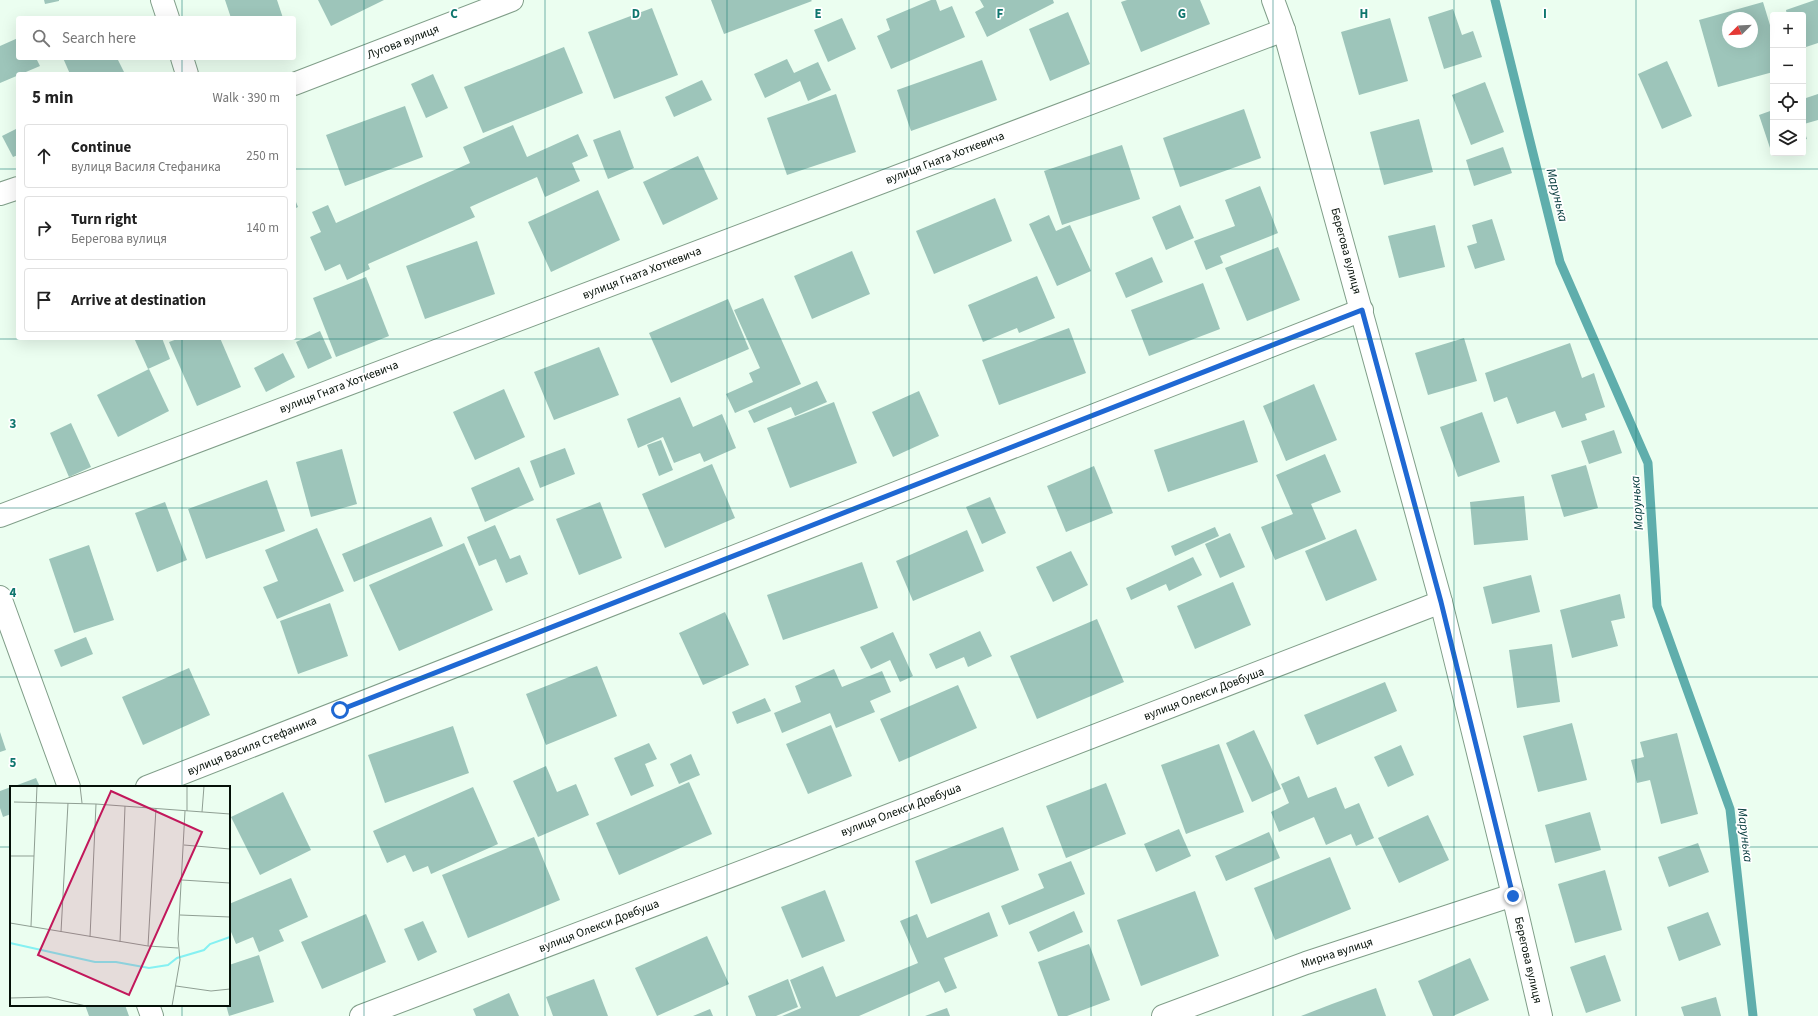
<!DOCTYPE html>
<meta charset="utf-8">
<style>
:root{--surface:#fff;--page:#f6f6f6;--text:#222;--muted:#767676;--line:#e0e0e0}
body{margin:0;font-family:"Source Sans 3",sans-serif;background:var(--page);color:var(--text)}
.controls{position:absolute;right:12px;top:12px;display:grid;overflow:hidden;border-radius:4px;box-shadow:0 4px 16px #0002}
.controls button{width:36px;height:36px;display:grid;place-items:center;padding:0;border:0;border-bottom:1px solid var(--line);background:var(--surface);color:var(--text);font:20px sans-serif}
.compass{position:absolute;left:1722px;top:12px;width:36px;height:36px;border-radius:50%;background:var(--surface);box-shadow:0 4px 16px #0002;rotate:246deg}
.stop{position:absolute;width:12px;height:12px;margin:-9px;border:3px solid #1f68d3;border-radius:50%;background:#fff}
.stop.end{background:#1f68d3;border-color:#fff;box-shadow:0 1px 4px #0008}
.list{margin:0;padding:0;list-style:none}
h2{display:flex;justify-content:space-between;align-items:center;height:52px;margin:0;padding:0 16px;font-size:17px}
h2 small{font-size:13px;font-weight:400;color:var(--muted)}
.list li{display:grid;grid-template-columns:26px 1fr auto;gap:12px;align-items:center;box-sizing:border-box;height:64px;margin:0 8px 8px;padding:0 8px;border:1px solid var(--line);border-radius:4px}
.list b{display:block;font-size:15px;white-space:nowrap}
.list p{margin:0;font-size:13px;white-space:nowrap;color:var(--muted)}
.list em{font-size:13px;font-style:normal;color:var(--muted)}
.icon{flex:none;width:22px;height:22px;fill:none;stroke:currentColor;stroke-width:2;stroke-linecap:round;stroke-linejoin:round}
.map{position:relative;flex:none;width:1818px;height:1016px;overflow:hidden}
.search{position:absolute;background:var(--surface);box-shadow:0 4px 16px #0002;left:16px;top:16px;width:280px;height:44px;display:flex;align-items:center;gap:10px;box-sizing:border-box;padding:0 14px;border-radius:4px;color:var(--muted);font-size:15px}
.panel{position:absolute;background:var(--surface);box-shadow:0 4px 16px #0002;left:16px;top:72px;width:280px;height:268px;border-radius:4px}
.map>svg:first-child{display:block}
</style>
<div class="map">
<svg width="1818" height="1016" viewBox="0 0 1818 1016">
<rect width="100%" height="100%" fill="#ebfef0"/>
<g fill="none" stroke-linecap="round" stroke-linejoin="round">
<!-- stream -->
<polyline stroke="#5faeac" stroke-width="9" points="1495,0 1560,262 1648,463 1657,606 1730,809 1753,1016"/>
</g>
<!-- building -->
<g fill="#9dc5ba" fill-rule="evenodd">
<polygon points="44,0 59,0 59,1 45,4"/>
<polygon points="225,0 277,0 283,18 231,18"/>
<polygon points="318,0 384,0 331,26"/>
<polygon points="711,0 811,0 812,1 724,34"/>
<polygon points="931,0 936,0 940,11 952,6 965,37 891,69 877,36 890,30 886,19"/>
<polygon points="980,0 1053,0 1054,3 987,37 975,12 984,7"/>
<polygon points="1127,0 1200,0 1210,24 1141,52 1121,2"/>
<polygon points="1815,0 1818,0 1818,43 1803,48 1803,15 1787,15 1786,10"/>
<path d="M 1763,2 L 1773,35 L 1773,72 L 1718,87 L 1699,20 ZM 1728,18 L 1752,18 L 1752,42 L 1728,42 Z"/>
<polygon points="652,8 678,75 614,99 588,32"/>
<polygon points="1453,9 1462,35 1473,31 1482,57 1444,69 1428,17"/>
<polygon points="1068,12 1090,64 1050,81 1029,29"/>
<polygon points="842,18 856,49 828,62 814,30"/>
<polygon points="1390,18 1408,81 1359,95 1341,32"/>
<polygon points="18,38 18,58 36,58 40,66 0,83 0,46"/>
<polygon points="564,47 583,93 483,133 464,87"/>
<polygon points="63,58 117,58 125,74 70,74"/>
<polygon points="787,59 794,73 818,62 831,90 808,101 800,81 765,98 754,74"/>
<polygon points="982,60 997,100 911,131 897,90"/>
<polygon points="1667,61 1692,116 1662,129 1638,74"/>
<polygon points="433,74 448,108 426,118 411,84"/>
<polygon points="702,80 712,100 674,117 665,97"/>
<polygon points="1485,82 1504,132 1471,145 1452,95"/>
<polygon points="836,94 856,152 787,175 767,118"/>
<polygon points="1818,94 1818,120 1804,124 1803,99"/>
<polygon points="405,106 423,157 345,186 326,135"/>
<polygon points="1244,109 1261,158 1180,187 1163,138"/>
<polygon points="1773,110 1773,150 1771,151 1759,115"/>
<polygon points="1419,119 1433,172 1384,185 1370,132"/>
<polygon points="513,125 527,157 578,134 588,156 572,163 580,181 545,197 537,177 470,207 475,217 368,264 370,269 347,280 340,264 325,271 310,237 321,232 312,212 328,205 336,223 470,163 463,147"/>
<polygon points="1803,127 1807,139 1803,140"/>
<polygon points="16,129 18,133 18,155 13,157 2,136"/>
<polygon points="620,130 634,168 608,179 593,140"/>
<polygon points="1122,145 1140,199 1062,225 1044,171"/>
<polygon points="1503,147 1512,173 1474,186 1466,160"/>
<polygon points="698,156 718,199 663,225 643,182"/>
<polygon points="1260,186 1278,233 1220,256 1223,263 1206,270 1194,241 1235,226 1225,200"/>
<polygon points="598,190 620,240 551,272 528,222"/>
<polygon points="294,197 298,207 294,209"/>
<polygon points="995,198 1012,241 934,274 916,231"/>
<polygon points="1180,205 1194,238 1166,250 1152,217"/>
<polygon points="1049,215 1056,231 1070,225 1091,271 1057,286 1029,224"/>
<polygon points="1492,219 1505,260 1475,269 1467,246 1477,243 1472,225"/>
<polygon points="1435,225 1445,267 1399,278 1388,236"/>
<polygon points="477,241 495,294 425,319 406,266"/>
<polygon points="1278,247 1300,300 1247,321 1225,268"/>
<polygon points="852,251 870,294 812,319 794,276"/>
<polygon points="1152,257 1163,282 1126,298 1115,273"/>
<polygon points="1037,276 1055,318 1019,333 1017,328 983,342 968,305"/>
<polygon points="366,277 389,336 336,357 313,298"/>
<polygon points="1203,283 1220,329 1149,356 1131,310"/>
<polygon points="763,298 801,384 735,413 726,394 753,382 749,373 760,368 734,310"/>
<polygon points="728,299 749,349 671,383 649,333"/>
<polygon points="1069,328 1086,373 999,405 982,360"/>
<polygon points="320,331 332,358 308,369 296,342"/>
<polygon points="134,338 162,338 170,359 148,369"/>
<polygon points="180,338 220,338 241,387 197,406 169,342"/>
<polygon points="1464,338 1477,381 1428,395 1415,353"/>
<polygon points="1570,343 1582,378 1594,373 1605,407 1585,414 1587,420 1562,428 1555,411 1517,424 1507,397 1494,402 1485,373"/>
<polygon points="599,347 619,395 554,420 534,372"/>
<polygon points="283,353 295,377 266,392 254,368"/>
<polygon points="149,369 169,411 118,437 97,395"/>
<polygon points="817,381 827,402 795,416 791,407 754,423 748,411"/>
<polygon points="1314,384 1337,440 1286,461 1263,406"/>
<polygon points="504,389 525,437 475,460 453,412"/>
<polygon points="919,391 939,436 893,457 872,412"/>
<polygon points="680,397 693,427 722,414 736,448 704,462 700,453 674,463 663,437 638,448 627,419"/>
<polygon points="834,402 857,463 790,488 767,428"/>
<polygon points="1482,412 1500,462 1458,477 1440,427"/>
<polygon points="1244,420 1258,462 1168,492 1154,450"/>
<polygon points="71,423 91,467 69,477 50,433"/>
<polygon points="1614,430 1622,453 1589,464 1581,441"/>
<polygon points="661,440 673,470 659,476 647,445"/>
<polygon points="565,448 575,474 540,488 530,461"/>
<polygon points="342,449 357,504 311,517 296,462"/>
<polygon points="1325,454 1341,492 1311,504 1326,539 1275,560 1261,527 1293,514 1276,475"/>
<polygon points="712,464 735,518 665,548 642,494"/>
<polygon points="1586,465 1598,508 1564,517 1551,475"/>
<polygon points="1094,466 1113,513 1066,532 1047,486"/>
<polygon points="519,467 534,500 485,522 471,488"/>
<polygon points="267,480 285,531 206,559 188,509"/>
<polygon points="1524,496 1528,540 1474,545 1470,502"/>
<polygon points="990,497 1006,533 982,544 966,507"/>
<polygon points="165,502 187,560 157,572 135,513"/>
<polygon points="600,502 622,558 579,575 556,519"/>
<polygon points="431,517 443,546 354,582 342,554"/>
<polygon points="495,525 510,559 520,555 528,574 506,583 496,559 479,566 467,537"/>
<polygon points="1215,527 1219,536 1175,556 1171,546"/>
<polygon points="317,528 344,591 277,619 263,587 278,581 265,550"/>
<polygon points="1356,529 1377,580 1326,601 1305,551"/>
<polygon points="967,530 984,571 913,601 896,561"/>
<polygon points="1230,533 1245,567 1220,578 1205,544"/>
<polygon points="464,543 493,610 399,651 369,585"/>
<polygon points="89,545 114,620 74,633 49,559"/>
<polygon points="1071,551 1088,585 1053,602 1036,567"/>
<polygon points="1193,557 1202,575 1169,591 1166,584 1131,600 1126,588"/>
<polygon points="862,562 878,608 783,640 767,595"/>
<polygon points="1531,575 1540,612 1492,624 1483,587"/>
<polygon points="1233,582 1251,625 1195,649 1177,606"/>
<polygon points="1620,594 1625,618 1611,621 1618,646 1572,658 1560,610"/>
<polygon points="330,603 348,656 298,674 280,621"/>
<polygon points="725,612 749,665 703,685 679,633"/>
<polygon points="1097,619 1124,682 1037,719 1010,656"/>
<polygon points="980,631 992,656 968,667 964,657 936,669 929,654"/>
<polygon points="893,632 913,676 900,682 890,660 871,669 860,647"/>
<polygon points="86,637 93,654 61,667 54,650"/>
<polygon points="1552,644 1560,702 1517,708 1509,650"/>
<polygon points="597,666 617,716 546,745 526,694"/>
<polygon points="189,668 210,715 143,745 122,697"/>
<polygon points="834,669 842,687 882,671 891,692 870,701 875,712 836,728 830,713 782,733 774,713 801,702 795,686"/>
<polygon points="1385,682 1397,711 1317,745 1304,715"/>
<polygon points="958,685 977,728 899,762 880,719"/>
<polygon points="765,698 771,711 737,724 732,712"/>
<polygon points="1572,723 1587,780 1538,792 1523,736"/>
<polygon points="831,725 852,776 808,794 786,744"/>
<polygon points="453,726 469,773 385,803 368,755"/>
<polygon points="1254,730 1281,789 1252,802 1226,743"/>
<polygon points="0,732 6,750 0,752"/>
<polygon points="1677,733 1698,814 1661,824 1650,780 1637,783 1631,760 1644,757 1640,742"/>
<polygon points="649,743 657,759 645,764 654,786 631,796 614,758"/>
<polygon points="1219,744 1244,812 1186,834 1161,765"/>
<polygon points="1401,745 1414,775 1388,787 1374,757"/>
<polygon points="691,754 700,775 679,784 670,764"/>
<polygon points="546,766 557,792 576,784 589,815 538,837 513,781"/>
<polygon points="1299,776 1308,798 1336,787 1345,809 1359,803 1374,838 1356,846 1351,834 1326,845 1314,817 1279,832 1271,812 1289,803 1281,784"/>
<polygon points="36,778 40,787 12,787"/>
<polygon points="689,782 712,834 619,875 596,823"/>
<polygon points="1106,783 1126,834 1066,858 1046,806"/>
<polygon points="11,787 11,814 3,817 0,808 0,791"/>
<polygon points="473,787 498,844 431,874 428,866 413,872 405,855 387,863 373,831"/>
<polygon points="283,792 311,850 260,875 231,817"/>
<polygon points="1590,812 1601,850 1555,863 1545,825"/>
<polygon points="1428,815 1449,860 1399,883 1378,838"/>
<polygon points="1003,827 1019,870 931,904 915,861"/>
<polygon points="1179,829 1191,856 1156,872 1144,844"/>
<polygon points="1269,832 1280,858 1226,881 1215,856"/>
<polygon points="534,837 560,900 468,938 442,875"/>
<polygon points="1698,843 1709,872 1669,887 1658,857"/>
<polygon points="1330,857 1351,909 1275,940 1254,888"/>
<polygon points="1071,861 1085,894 1009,925 1001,906 1044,888 1038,874"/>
<polygon points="1605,870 1622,930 1575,943 1558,884"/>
<polygon points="291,878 308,917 279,930 284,941 259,952 253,937 236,944 229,927 229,904"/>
<polygon points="825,890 845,941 802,958 781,907"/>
<polygon points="1195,891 1219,956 1141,986 1117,920"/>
<polygon points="1074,911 1083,932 1038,952 1029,932"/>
<polygon points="989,912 998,936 944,958 957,988 945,993 939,981 859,1016 782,1016 801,1008 790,980 823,966 836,997 918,963 900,921 917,914 927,938"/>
<polygon points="1708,912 1721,945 1679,961 1667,927"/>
<polygon points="366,914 386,962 322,989 301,942"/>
<polygon points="423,921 437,952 418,961 404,929"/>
<polygon points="707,936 729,984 657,1016 635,968"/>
<polygon points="1089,944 1110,1000 1067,1016 1058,1016 1038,962"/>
<polygon points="259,955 274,1002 229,1016 226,1005 229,1005 229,965"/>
<polygon points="1605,955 1621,1001 1586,1013 1570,967"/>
<polygon points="1470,958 1489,1000 1453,1016 1433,1016 1418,981"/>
<polygon points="594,979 608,1016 553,1016 546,997"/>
<polygon points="788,979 798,1007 776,1016 756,1016 748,996"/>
<polygon points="1376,988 1386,1016 1301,1016 1332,1004"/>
<polygon points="509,993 519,1016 476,1016 473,1009"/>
<polygon points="1716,997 1721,1016 1684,1016 1681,1007"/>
<polygon points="85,1005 125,1005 129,1016 89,1016"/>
<polygon points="947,1008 950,1016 925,1016"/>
<polygon points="710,1009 713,1016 693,1016"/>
</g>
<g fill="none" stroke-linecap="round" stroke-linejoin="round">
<!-- minor casing -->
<g stroke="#809e89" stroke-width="24">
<g id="minor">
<polyline points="162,0 168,18"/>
<polyline points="1273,0 1284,30 1441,602 1513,895 1541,1016"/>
<polyline points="182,58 187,74"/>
<polyline points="294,84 512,0"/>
<polyline points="0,194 18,188"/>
<polyline points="0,516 1284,30"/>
<polyline points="0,597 69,787"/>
<polyline points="147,787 1362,310"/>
<polyline points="148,1005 152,1016"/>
<polyline points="361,1016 786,855 1441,602"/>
<polyline points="1163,1016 1306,963 1513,895"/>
</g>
</g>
<!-- minor -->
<use href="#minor" stroke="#fff" stroke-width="22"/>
</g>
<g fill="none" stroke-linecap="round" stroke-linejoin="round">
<!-- route -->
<polyline stroke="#1f68d3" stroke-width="5" points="340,710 1362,310 1441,602 1513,896"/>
</g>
<!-- grid -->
<path fill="none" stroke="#0f766e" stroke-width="1" stroke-opacity="0.55" d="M 182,0 L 182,18M 364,0 L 364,1016M 545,0 L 545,1016M 727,0 L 727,1016M 909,0 L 909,1016M 1091,0 L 1091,1016M 1273,0 L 1273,1016M 1454,0 L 1454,1016M 1636,0 L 1636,1016M 182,58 L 182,74M 0,169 L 18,169M 294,169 L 1818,169M 182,338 L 182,787M 0,339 L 1818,339M 0,508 L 1818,508M 0,677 L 1818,677M 0,847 L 11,847M 229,847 L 1818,847M 182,1005 L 182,1016"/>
<g text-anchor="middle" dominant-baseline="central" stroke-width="3.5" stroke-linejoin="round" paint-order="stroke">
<!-- street labels -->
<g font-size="12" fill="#051008" stroke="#fff">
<text transform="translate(403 42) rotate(-21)">Лугова вулиця</text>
<text transform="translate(945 158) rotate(-21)">вулиця Гната Хоткевича</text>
<text transform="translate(1346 251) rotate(75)">Берегова вулиця</text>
<text transform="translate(642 273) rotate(-21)">вулиця Гната Хоткевича</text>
<text transform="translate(339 387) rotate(-21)">вулиця Гната Хоткевича</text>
<text transform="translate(1204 694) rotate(-21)">вулиця Олекси Довбуша</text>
<text transform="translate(252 746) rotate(-22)">вулиця Василя Стефаника</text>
<text transform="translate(901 810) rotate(-21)">вулиця Олекси Довбуша</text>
<text transform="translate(599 926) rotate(-21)">вулиця Олекси Довбуша</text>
<text transform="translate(1337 953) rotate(-18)">Мирна вулиця</text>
<text transform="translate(1528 960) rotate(77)">Берегова вулиця</text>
</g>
<!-- water labels -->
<g font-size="13" font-style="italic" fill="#013839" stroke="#fff">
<text transform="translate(1557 195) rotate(76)">Марунька</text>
<text transform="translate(1637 503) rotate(-94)">Марунька</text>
<text transform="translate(1745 835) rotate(83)">Марунька</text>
</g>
</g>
<!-- overview -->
<g transform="translate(10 786)">
<rect width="220" height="220" fill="#ebfef0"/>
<path fill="none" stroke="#85f1f2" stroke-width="2" d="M 0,157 L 85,176 L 106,176 L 139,182 L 158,179 L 167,172 L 194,164 L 200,158 L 220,151"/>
<path fill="none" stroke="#8f9f93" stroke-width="1" d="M 70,0 L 72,17M 177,0 L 177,25M 4,16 L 86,18 L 220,28M 192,26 L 194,0M 174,59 L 220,63M 0,70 L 24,70M 172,94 L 220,97M 170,129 L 220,131M 0,137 L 138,160 L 168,162M 21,140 L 27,0M 51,146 L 58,17M 80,151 L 86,18M 110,156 L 115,20M 138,160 L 146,22M 166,200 L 201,205 L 220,203M 0,212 L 38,211 L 76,220M 162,220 L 170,174 L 168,153 L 175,25"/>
<path fill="#c2185b" fill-opacity="0.15" stroke="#c2185b" stroke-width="2" d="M 101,5 L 192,46 L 119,209 L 28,169 Z"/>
<rect width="220" height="220" fill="none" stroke="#051008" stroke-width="2"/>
</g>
<g font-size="13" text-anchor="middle" font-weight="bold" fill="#0f766e" stroke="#fff" stroke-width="3.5" stroke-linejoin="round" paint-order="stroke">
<text x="454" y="18">C</text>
<text x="636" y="18">D</text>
<text x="818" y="18">E</text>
<text x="1000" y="18">F</text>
<text x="1182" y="18">G</text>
<text x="1364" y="18">H</text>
<text x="1545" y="18">I</text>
<text x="13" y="428">3</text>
<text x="13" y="597">4</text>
<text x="13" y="767">5</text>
</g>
</svg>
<div class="controls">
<button>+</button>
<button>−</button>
<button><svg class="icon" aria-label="locate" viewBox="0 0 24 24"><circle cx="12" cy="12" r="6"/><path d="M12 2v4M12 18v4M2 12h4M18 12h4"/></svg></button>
<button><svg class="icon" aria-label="layers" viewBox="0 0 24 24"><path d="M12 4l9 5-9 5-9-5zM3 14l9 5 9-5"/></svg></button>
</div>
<svg class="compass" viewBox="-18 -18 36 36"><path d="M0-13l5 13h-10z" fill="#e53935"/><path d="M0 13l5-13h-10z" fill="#767676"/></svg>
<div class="stop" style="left:340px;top:710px"></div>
<div class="stop end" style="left:1513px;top:896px"></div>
<div class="search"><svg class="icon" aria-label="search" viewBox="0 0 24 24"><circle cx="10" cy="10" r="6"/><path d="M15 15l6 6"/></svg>Search here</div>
<section class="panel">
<h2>5 min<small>Walk · 390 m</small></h2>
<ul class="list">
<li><svg class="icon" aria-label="ahead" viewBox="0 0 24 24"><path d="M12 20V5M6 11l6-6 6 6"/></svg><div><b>Continue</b><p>вулиця Василя Стефаника</p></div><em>250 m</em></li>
<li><svg class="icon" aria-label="right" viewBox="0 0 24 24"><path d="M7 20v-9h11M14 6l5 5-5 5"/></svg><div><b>Turn right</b><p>Берегова вулиця</p></div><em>140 m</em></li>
<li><svg class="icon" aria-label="arrive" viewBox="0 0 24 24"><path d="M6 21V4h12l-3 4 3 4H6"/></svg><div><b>Arrive at destination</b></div></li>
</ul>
</section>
</div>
